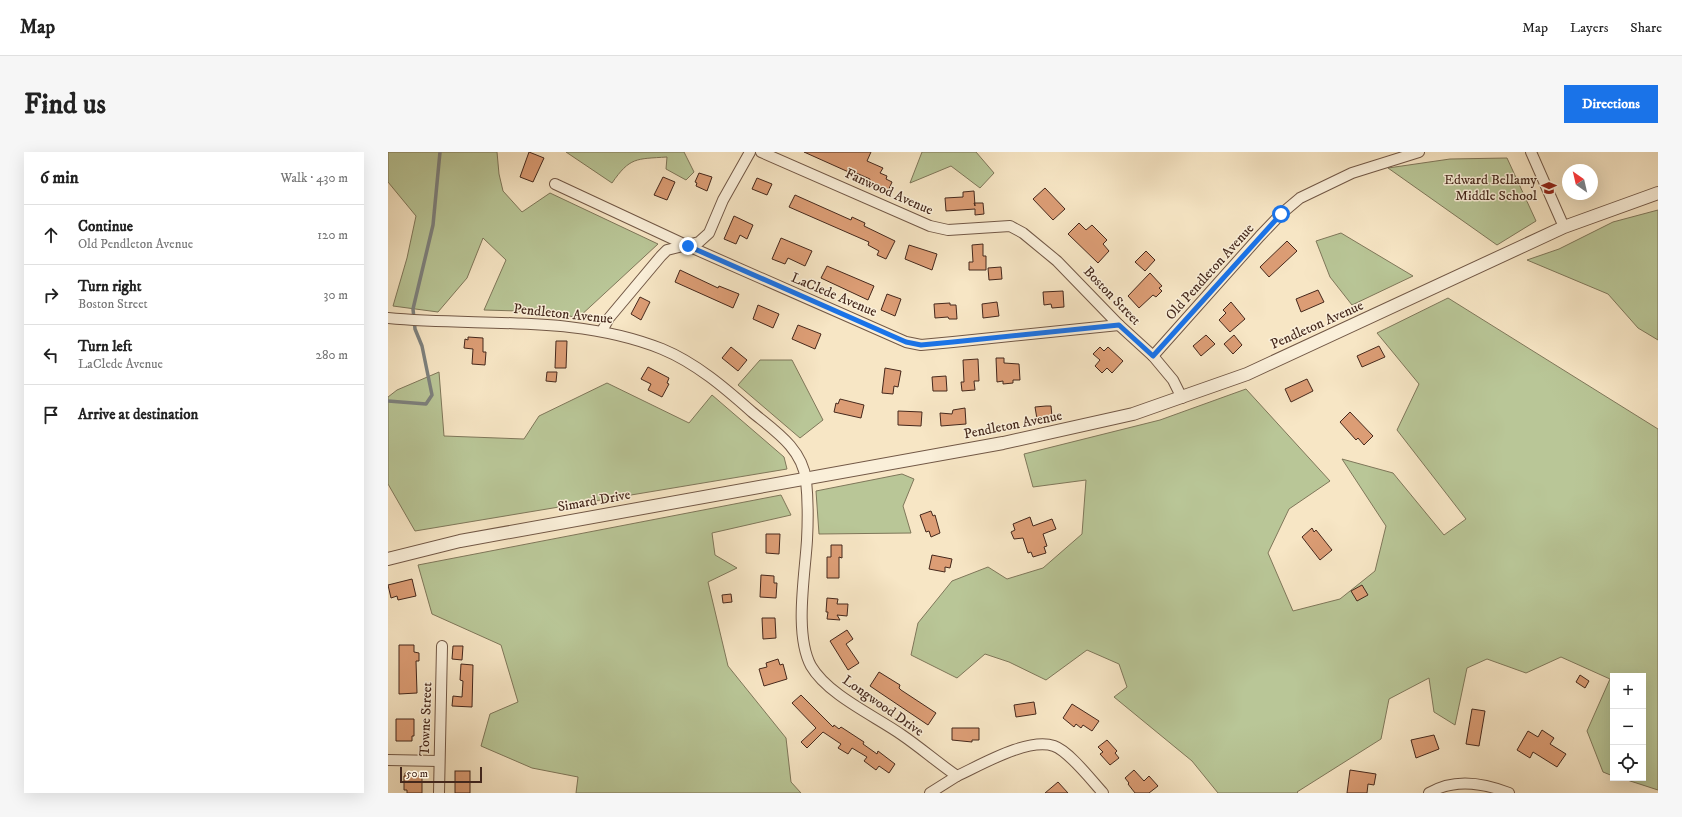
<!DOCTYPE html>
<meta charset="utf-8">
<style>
:root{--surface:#fff;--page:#f6f6f6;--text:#222;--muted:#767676;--line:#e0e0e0;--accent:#1a73e8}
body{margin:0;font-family:"IM FELL DW Pica",serif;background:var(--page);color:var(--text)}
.controls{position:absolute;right:12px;bottom:12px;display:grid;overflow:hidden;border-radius:0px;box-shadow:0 4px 16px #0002}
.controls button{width:36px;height:36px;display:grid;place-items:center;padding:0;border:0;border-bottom:1px solid var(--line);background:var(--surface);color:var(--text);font:20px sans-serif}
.compass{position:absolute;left:1174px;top:12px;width:36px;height:36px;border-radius:50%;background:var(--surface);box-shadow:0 4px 16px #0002;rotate:326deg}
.scale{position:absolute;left:12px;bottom:10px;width:82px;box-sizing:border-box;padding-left:4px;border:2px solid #45281c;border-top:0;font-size:11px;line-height:14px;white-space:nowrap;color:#45281c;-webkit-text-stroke:3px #faefd9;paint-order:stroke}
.stop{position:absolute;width:12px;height:12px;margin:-9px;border:3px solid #1a73e8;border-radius:50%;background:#fff}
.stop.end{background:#1a73e8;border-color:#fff;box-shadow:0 1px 4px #0008}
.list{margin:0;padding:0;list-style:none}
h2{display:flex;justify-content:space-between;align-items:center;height:52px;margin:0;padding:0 16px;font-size:17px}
h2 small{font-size:13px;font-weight:400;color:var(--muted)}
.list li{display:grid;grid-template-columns:26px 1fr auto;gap:12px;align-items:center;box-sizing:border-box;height:60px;padding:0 16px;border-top:1px solid var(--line)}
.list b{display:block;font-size:15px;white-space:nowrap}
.list p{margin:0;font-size:13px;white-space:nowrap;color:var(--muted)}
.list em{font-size:13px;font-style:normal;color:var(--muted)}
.icon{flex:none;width:22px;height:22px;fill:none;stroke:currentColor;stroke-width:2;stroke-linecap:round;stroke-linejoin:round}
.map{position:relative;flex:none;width:1270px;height:641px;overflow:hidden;border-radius:0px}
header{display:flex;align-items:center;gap:24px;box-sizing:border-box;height:56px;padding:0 20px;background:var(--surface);border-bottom:1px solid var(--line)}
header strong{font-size:19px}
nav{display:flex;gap:22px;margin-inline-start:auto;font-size:14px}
.intro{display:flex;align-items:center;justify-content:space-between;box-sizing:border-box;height:96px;padding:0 24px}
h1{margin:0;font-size:28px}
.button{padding:10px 18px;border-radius:0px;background:var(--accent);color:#fff;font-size:14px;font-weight:700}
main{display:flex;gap:24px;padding:0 24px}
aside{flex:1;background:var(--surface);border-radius:0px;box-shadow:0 4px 16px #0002}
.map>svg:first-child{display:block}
</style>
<header>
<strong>Map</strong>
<nav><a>Map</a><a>Layers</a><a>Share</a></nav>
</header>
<div class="intro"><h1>Find us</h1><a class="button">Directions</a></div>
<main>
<aside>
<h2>6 min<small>Walk · 430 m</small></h2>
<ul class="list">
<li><svg class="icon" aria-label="ahead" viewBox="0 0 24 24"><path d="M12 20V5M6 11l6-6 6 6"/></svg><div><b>Continue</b><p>Old Pendleton Avenue</p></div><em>120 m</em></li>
<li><svg class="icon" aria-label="right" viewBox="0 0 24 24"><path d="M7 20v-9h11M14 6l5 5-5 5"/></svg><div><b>Turn right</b><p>Boston Street</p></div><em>30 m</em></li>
<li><svg class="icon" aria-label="left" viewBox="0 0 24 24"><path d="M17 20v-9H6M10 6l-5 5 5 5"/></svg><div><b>Turn left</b><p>LaClede Avenue</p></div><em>280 m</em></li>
<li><svg class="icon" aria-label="arrive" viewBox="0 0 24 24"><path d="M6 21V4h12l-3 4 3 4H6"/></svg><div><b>Arrive at destination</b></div></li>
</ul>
</aside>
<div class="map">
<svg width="1270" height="641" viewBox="0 0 1270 641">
<rect width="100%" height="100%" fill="#f7e6c5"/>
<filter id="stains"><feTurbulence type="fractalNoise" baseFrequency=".005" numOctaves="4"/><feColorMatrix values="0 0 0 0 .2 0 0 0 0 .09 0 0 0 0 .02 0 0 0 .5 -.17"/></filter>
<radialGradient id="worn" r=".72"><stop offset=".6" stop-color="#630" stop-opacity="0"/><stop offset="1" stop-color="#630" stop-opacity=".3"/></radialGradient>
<!-- green -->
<g fill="#b9c697" stroke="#7f775a">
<polygon points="0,0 109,0 111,22 115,39 134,60 162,41 270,92 190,166 165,160 96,158 118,108 95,86 79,126 50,160 5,154 19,106 28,64 0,30"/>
<path d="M 178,0 L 296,0 L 306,20 L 298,28 L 278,17 L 279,5 C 248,7 242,5 224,31 Z"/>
<polygon points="534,0 588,0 606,21 592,36 563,14 522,31"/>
<polygon points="1119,6 1148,69 1109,93 1000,16 1062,7"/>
<polygon points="1270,58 1270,188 1250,176 1220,142 1139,108 1171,97 1225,70"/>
<polygon points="953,81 1025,124 964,153 942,125 928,89"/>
<polygon points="1060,146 1270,277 1270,638 1233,626 1255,626 1255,524 1225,524 1225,624 1215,620 1199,579 1222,527 1173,505 1138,521 1099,507 1079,516 1067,573 1046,560 1041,526 1001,547 993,587 909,640 910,641 830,641 804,609 726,545 739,535 731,512 699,498 658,528 621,510 597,502 569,526 523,503 530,471 564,429 600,415 619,427 655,416 694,382 698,328 645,335 636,302 772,268 858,237 942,329 901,357 880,401 905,459 952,447 987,419 998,374 954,307 1005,321 1056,383 1078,367 1009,278 1031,232 989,181"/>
<polygon points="372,208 404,208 435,268 412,286 350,233"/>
<polygon points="51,220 56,284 136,287 151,264 219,231 301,271 324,243 396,305 399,317 27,379 0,332 0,245 9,238"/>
<polygon points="514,322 526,327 515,354 523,381 431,382 428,339"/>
<polygon points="393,343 403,363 324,381 327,403 349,416 320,430 340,514 398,586 403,630 413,641 188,641 190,625 144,616 93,594 102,562 130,550 113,493 44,462 30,413"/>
</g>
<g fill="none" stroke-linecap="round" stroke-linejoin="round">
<!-- stream -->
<polyline stroke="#7d817e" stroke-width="3.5" points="0,249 38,252 44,243 34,194 27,177 25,157 45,73 52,0"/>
</g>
<!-- building -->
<g fill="#dc9d75" stroke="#45281c">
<polygon points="141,0 156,6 145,30 132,25"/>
<polygon points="416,0 483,0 479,9 495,16 492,21 499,24 498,27 504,30 500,39 481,30 482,27 466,20 465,22"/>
<polygon points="311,21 324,25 319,39 308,34 309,31 307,30"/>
<polygon points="275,25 287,30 279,48 266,43"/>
<polygon points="369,26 384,32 379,43 364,37"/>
<polygon points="657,36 677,57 665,68 645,47"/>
<polygon points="586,39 587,54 586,51 595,51 596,62 587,63 587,57 558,59 557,46 575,45 575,40"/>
<polygon points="407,43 463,68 464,65 477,71 476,74 507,89 498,107 489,103 491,99 480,93 481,90 401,55"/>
<polygon points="346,64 365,73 359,87 352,83 348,92 336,87"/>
<polygon points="691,71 698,78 704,73 719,88 715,92 721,99 710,111 680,82"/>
<polygon points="393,86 424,99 417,114 400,106 397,112 384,107"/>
<polygon points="899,89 909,99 881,125 872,115"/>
<polygon points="595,92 595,104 598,104 598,118 581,118 581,110 585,110 584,93"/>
<polygon points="521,93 549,102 544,118 517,107"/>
<polygon points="758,99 767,108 757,119 747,110"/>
<polygon points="439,114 486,134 480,148 433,126"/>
<polygon points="613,115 614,127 601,128 600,116"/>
<polygon points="292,118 330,136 331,134 351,142 345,156 287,130"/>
<polygon points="762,121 774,134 771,136 774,139 768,145 765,143 751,156 740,144"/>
<polygon points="930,138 936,150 913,160 908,147"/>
<polygon points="675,139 676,155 664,156 663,152 656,153 655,140"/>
<polygon points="499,142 513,147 507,164 493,158"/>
<polygon points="252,145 262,150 253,168 243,162"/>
<polygon points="609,150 611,164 595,166 594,152"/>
<polygon points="843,150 857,167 842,180 831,168 838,161 835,158"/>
<polygon points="562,151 562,153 568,153 569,167 561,167 560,165 547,166 546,152"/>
<polygon points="370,153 391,162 385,176 365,167"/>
<polygon points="410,173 433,182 427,197 404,187"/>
<polygon points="818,183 827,192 813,204 805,194"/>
<polygon points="846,183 854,193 845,202 836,192"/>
<polygon points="80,185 95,186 95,200 98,200 97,213 84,212 85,197 76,196 77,187 80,188"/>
<polygon points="168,189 179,189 178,216 167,216"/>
<polygon points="991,194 997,205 974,215 969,204"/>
<polygon points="343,195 359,208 350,219 334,206"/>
<polygon points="712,195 716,199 720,195 735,209 724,221 719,216 714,221 707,214 712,208 705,202"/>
<polygon points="608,206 616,206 616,211 631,212 632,228 625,228 625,231 615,232 615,229 609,230"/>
<polygon points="590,207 591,229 586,229 587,238 574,239 573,230 576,230 575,208"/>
<polygon points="260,215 281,226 279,231 281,232 274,245 260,238 263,232 253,227"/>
<polygon points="497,216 513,219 510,235 506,234 505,242 494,241"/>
<polygon points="159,220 169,220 168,230 158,229"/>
<polygon points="558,224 559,239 545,239 544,225"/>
<polygon points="919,227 925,239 903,250 897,237"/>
<polygon points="452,247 476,253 473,266 446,260 448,251 450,252"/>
<polygon points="658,254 663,254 664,265 649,267 647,255"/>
<polygon points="577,256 578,272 553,274 552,261 564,262 565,258"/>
<polygon points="510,259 534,260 533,274 510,273"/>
<polygon points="962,260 985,284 976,293 970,286 968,288 952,270"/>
<polygon points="543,359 545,364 547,363 552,381 543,385 541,379 538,380 532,363"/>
<polygon points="642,365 645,374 664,367 668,377 655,382 659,394 656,395 658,401 645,405 643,400 640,401 635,386 626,387 623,380 627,378 625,372"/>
<polygon points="924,376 926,380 928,378 944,398 932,408 914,385"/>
<polygon points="378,382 392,382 391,402 378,401"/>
<polygon points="443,393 454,393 454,406 451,405 451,426 439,426 439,405 443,405"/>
<polygon points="544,403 564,407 562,416 557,415 557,420 541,417"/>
<polygon points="373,423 386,424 386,431 389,431 388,446 372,445"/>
<polygon points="24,427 28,444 10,448 9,444 3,446 0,433"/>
<polygon points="974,433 980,443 969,449 963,439"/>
<polygon points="343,442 344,450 335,451 334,443"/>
<polygon points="439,446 450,447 449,452 460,452 459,464 449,463 452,468 439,467 440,460 438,460"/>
<polygon points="374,466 387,466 388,486 375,487"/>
<polygon points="459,478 465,487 458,492 471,511 460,518 442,489"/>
<polygon points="11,493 26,493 26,500 31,501 31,509 28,509 29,541 11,542"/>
<polygon points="65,494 75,494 74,508 64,507"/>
<polygon points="390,507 392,513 395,512 399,527 376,534 371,517 379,515 378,511"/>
<polygon points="73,512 85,513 84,555 64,554 65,544 74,545 75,529 72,528"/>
<polygon points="491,520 512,533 511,536 513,538 548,561 540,573 482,534"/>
<polygon points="1192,523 1201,529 1197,536 1188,530"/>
<polygon points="413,543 445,575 446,573 451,577 453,575 476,590 475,592 489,602 490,599 507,612 501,621 491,614 488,618 476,609 479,605 464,596 460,602 450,596 453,592 435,580 419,596 413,590 428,576 404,551"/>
<polygon points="646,550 648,562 628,565 626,553"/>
<polygon points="684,552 711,569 704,579 695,573 693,576 688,572 686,575 675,566"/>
<polygon points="1084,557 1097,559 1091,594 1078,592"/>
<polygon points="8,567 26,567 26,584 24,584 24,589 8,589"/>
<polygon points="564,576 591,576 591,588 584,588 584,590 564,588"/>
<polygon points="1154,578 1166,586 1162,592 1178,602 1169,615 1145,600 1142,606 1129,598 1140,579 1150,585"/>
<polygon points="1046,583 1051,597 1028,606 1023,588"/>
<polygon points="719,588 729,599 727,601 731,606 722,613 712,602 715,600 710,595"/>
<polygon points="746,618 756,629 761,624 770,634 761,641 747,641 740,632 741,631 737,626"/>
<polygon points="962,618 988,622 986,633 980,632 979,641 959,641"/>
<rect x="67" y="619" width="15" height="22"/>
<polygon points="17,621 28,621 28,624 34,624 34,641 19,641 19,638 16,638 16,624 17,624"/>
<polygon points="670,630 680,641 657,641"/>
</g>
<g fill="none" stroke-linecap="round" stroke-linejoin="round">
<!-- minor casing -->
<g stroke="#725846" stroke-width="12">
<g id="minor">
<polyline points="373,0 542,74 560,78 622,74 635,81 669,109 731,173 765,204 785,228 794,246"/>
<polyline points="1143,0 1176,75"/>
<polyline points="167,32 300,94 518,190 533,193 565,190 731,173"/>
<path d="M 0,166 C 91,175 187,162 274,197 C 308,211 337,236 364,260 C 387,279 414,296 418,328 C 420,347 420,369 419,388 C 417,423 406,482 423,514 C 440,543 487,564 514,583 C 533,596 550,611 569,624 C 593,613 640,585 666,594 C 681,599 704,629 715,641"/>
<polyline points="214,179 221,166 273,104 279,98 311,90 321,81 335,48 362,0"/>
<polyline points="765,204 872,84 893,62 912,46 964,21 1031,0"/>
<polyline points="0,608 51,609"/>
<polyline points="51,641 54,494"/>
<polyline points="542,641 569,624"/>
<path d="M 1041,641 C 1066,626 1096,631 1121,641"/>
</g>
</g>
<!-- tertiary casing -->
<g stroke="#725846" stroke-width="14">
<polyline id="tertiary" points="0,407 72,389 615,291 745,262 859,222 1176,75 1270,41"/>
</g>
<!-- minor -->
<use href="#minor" stroke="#faefd9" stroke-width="10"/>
<!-- tertiary -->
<use href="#tertiary" stroke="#faefd9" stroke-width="12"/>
</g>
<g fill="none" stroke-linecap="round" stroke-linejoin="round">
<!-- route -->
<polyline stroke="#1a73e8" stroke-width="5" points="300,94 518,190 533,193 565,190 731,173 765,204 893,62"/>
</g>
<!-- icons -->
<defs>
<g id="school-bare" transform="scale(1.2)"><path d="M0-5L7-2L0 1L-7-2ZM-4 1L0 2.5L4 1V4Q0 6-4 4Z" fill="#8f2418" stroke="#faefd9" stroke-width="2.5" paint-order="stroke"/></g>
</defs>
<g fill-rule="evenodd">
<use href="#school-bare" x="1161" y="36"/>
</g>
<g text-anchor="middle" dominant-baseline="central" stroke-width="3" stroke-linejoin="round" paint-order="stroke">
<!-- poi labels -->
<g font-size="14" fill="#45281c" stroke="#faefd9" text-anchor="end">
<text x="1149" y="28">Edward Bellamy<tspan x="1149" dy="16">Middle School</tspan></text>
</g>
<!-- street labels -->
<g font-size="14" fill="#45281c" stroke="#faefd9">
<text transform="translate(501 40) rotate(24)">Fanwood Avenue</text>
<text transform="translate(822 120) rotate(-48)">Old Pendleton Avenue</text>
<text transform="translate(446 143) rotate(23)">LaClede Avenue</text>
<text transform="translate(724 144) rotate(46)">Boston Street</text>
<text transform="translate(175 162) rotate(6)">Pendleton Avenue</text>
<text transform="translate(929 173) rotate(-24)">Pendleton Avenue</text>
<text transform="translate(625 273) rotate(-11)">Pendleton Avenue</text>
<text transform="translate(206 349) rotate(-10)">Simard Drive</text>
<text transform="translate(495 554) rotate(35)">Longwood Drive</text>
<text transform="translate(38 567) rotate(-88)">Towne Street</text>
</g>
</g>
<rect width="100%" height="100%" filter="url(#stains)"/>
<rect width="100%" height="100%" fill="url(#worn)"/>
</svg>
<div class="controls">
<button>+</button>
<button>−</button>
<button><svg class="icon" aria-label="locate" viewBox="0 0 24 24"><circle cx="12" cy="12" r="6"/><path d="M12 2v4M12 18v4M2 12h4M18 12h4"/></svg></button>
</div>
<svg class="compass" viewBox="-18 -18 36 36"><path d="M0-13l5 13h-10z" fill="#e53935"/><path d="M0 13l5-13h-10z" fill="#767676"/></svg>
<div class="scale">50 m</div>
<div class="stop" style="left:893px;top:62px"></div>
<div class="stop end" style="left:300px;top:94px"></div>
</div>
</main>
